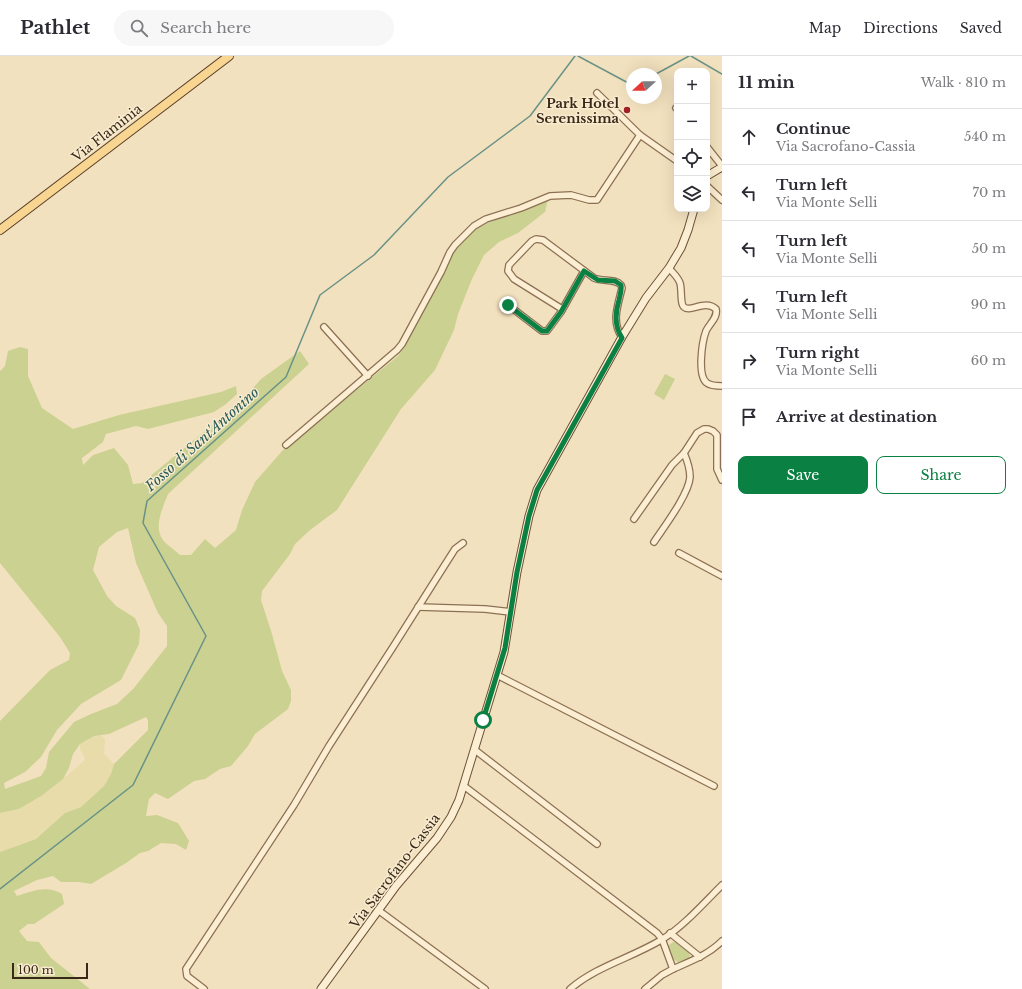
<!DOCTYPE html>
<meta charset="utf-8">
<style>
:root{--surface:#fff;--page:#f7f7f7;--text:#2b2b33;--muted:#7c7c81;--line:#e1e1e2;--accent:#0b8043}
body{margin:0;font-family:"Libre Baskerville",serif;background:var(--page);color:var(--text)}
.controls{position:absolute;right:12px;top:12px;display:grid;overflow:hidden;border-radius:8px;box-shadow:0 4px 16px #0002}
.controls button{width:36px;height:36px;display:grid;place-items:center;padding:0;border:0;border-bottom:1px solid var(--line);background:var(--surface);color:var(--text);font:20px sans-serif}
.compass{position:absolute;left:626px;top:12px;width:36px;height:36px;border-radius:50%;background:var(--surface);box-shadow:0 4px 16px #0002;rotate:249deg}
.scale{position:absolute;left:12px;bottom:10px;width:76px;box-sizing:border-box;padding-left:4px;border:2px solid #3a291b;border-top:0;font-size:11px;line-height:14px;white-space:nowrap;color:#3a291b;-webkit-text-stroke:3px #f8ebce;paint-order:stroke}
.stop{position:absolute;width:12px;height:12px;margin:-9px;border:3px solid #0b8043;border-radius:50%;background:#fff}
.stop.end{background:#0b8043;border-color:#fff;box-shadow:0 1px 4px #0008}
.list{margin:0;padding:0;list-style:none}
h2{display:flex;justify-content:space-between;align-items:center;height:52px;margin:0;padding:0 16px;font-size:17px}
h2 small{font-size:13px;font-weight:400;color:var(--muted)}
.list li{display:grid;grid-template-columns:26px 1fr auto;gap:12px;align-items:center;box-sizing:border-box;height:56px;padding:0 16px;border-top:1px solid var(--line)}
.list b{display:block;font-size:15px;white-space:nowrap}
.list p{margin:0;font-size:13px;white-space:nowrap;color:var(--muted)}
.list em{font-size:13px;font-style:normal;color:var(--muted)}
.actions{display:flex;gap:8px;padding:12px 16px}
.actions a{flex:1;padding:9px 0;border:1px solid var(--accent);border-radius:8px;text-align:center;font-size:14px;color:var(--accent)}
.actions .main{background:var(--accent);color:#fff}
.icon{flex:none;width:22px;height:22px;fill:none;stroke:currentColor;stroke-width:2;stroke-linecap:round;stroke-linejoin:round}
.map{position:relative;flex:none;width:722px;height:933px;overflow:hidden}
header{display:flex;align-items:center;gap:24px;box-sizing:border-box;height:56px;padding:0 20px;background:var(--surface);border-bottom:1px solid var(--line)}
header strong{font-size:19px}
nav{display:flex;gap:22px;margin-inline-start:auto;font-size:14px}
.search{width:280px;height:36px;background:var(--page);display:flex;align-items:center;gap:10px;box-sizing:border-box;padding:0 14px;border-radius:22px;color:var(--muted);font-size:15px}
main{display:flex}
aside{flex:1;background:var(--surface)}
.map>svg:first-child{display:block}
</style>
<header>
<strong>Pathlet</strong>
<div class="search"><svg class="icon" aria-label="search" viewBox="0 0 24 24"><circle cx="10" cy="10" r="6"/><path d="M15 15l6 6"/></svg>Search here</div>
<nav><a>Map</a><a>Directions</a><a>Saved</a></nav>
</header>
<main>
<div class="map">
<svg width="722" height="933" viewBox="0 0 722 933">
<rect width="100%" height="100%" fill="#f2e1be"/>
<!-- farmland -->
<polygon fill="#e8dcab" points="100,679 103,681 105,684 104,698 114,708 111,718 104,730 81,751 65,757 36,783 0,796 0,757 19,753 63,723 84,705 85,702 80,693 80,688 94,680"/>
<!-- green -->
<g fill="#cbd191" fill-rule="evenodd">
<path d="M 548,143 L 545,156 L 518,177 L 499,186 L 484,199 L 472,223 L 458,258 L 454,274 L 435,314 L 401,353 L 337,454 L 310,474 L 295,488 L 290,498 L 262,535 L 261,544 L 272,578 L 282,615 L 291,634 L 291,645 L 288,653 L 255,678 L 248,690 L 231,710 L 220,713 L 205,723 L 194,725 L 168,743 L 155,737 L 149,743 L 146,760 L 157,759 L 178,767 L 189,785 L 186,794 L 176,788 L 161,787 L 148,795 L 140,797 L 126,807 L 91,828 L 79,826 L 61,826 L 53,820 L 37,824 L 14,835 L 17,840 C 33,835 47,829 62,838 L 64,848 L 34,868 L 28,868 L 19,875 L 27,885 L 39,886 L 51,902 L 90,933 L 0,933 L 0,796 L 36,783 L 65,757 L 81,751 L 104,730 L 111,718 L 114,708 L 148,674 L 148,664 L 146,661 L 109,678 L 94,680 L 80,688 L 73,698 L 69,712 L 63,723 L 41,740 L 19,753 L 0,757 L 0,665 L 50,614 L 69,604 L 70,597 L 60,581 L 0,507 L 0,315 L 5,310 L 8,295 L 20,291 L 28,293 L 28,320 L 42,352 L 73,373 L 119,359 L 221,336 L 236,330 L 237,338 L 226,348 L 214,356 L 148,373 L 136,370 L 106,378 L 103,386 L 82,402 L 83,409 L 93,399 L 114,392 L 128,409 L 133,428 L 142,427 L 216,366 L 248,338 L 261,323 L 300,295 L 309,308 L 168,438 C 163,451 153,471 163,484 C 167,489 175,494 180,499 L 191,499 L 205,483 L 215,492 L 236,474 L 242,454 L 255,426 L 283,394 L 398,300 L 405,290 L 457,189 L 475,172 ZM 128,472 L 136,507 L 158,557 L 167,570 L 167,590 L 134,632 L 117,648 L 91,658 L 74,666 L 49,696 L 46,712 L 41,720 L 5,733 L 4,727 L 25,716 L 41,701 L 57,674 L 81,648 L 121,624 L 139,588 L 140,574 L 135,562 L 116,550 L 107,540 L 93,514 L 99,491 L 117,476 Z"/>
<polygon points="665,318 675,323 664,344 654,338"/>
<polygon points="675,886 687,895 690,899 689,902 679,907 673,903 668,890 673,886"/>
</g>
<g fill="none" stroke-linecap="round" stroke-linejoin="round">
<!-- stream -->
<g stroke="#689286" stroke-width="1.5">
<polyline points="578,0 632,29"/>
<polyline points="691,0 722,18"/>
<polyline points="656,18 689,0"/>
<polyline points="0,833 133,729 206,580 143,467 147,445 286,321 320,239 374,199 448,121 530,60 575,0"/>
</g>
<!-- street casing -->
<g stroke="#8c7055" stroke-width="8">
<g id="street">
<polyline points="597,37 640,79 677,105"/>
<polyline points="676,52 677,53"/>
<polyline points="707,91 722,110"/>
<polyline points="707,130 722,144"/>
<path d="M 669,212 C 673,217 678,221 680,227 C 682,233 680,248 684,251 C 690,257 705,243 716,253 C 718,262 709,268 706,275 C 702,286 697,320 707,327 C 711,330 717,330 722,330"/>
<polyline points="508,249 542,275 547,275 561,256 584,215"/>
<path d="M 562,253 L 514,223 L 508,215 L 509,209 L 532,185 L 536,183 L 543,184 L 594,222 C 602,226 615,222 621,229 L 622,232 C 618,249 611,266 622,281"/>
<polyline points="324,271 368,320"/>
<polyline points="286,389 397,294 402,288 441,216 450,196 455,189 474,170 486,163 521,152 550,140 571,139 589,144 597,144 640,79"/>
<polyline points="634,463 672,409 684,397 697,377 704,373 708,373 713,375 717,379 717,413 722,424"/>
<path d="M 654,486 C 664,471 689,438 690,421 C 690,413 687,404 684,397"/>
<polyline points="679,497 722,520"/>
<polyline points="418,551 485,553 511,556"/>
<polyline points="497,619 714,730"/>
<polyline points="475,694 597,788"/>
<path d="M 464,730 L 657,877 L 662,883 L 673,913 C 691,905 708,899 722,885"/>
<polyline points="378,854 485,933"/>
<polyline points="670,877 700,901"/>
<polyline points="204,933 187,920 186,913 294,749 329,690 393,591 441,515 455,493 463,487"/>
<path d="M 570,933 C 597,910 631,902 661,884 C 682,872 705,846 722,829"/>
<polyline points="645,933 662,919 673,913"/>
</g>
</g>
<!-- secondary casing -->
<g stroke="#6d5138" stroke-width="9">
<g id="secondary">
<polyline points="707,120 722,111"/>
<polyline points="321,933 396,830 437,782 451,761 459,744 504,596 517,516 529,460 537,434 622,281 646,242 669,212 681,192 688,174 694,153"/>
</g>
</g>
<!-- primary casing -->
<g stroke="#593e2a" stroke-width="10">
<polyline id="primary" points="0,174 229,0"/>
</g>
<!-- street -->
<use href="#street" stroke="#fceed2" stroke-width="5.5"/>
<!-- secondary -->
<use href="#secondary" stroke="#fceed2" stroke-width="7"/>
<!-- primary -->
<use href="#primary" stroke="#f9d592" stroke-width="8"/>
</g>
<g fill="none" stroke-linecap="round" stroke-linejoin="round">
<!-- route -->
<path stroke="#0b8043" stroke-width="5" d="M 483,664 L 505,592 L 517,516 L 529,460 L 537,434 L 622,282 C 614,270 615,257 619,244 C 620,239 622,234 621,229 L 615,225 L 598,224 L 584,215 L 561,256 L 547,275 L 542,275 L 508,249"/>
</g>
<!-- markers -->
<circle fill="#a02025" stroke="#f8ebce" stroke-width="1.5" cx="627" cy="54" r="4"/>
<g text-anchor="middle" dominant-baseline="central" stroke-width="3" stroke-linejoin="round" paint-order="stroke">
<!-- poi labels -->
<g font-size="13" font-weight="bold" fill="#3a291b" stroke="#f8ebce" text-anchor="end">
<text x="619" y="47">Park Hotel<tspan x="619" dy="15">Serenissima</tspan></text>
</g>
<!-- street labels -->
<g font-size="13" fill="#3a291b" stroke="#f8ebce">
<text transform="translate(107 77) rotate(-38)">Via Flaminia</text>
<text transform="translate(395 815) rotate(-53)">Via Sacrofano-Cassia</text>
</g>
<!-- water labels -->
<g font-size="14" font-style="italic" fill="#295b56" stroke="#f8ebce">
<text transform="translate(202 383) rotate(-42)">Fosso di Sant'Antonino</text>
</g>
</g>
</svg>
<div class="controls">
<button>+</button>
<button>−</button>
<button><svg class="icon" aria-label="locate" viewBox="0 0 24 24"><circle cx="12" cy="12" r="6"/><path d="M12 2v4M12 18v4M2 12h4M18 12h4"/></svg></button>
<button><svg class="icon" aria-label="layers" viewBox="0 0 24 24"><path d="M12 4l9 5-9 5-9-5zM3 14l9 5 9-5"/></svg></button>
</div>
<svg class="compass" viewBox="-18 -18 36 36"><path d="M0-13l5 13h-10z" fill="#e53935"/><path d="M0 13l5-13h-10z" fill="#7c7c81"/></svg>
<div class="scale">100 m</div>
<div class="stop" style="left:483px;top:664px"></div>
<div class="stop end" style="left:508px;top:249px"></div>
</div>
<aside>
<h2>11 min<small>Walk · 810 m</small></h2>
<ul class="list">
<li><svg class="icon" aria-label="ahead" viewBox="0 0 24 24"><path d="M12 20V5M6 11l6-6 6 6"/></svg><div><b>Continue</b><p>Via Sacrofano-Cassia</p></div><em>540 m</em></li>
<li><svg class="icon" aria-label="left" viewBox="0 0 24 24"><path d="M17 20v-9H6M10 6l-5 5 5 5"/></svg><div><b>Turn left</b><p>Via Monte Selli</p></div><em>70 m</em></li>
<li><svg class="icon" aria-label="left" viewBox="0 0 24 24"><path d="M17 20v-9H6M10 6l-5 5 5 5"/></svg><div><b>Turn left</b><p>Via Monte Selli</p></div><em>50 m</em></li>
<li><svg class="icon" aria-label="left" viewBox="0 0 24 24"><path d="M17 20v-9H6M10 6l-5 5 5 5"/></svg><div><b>Turn left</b><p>Via Monte Selli</p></div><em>90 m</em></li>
<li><svg class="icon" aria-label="right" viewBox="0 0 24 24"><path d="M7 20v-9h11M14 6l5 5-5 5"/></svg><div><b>Turn right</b><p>Via Monte Selli</p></div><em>60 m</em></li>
<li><svg class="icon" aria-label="arrive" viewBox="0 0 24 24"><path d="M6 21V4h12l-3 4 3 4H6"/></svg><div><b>Arrive at destination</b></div></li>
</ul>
<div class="actions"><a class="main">Save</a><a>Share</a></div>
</aside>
</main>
